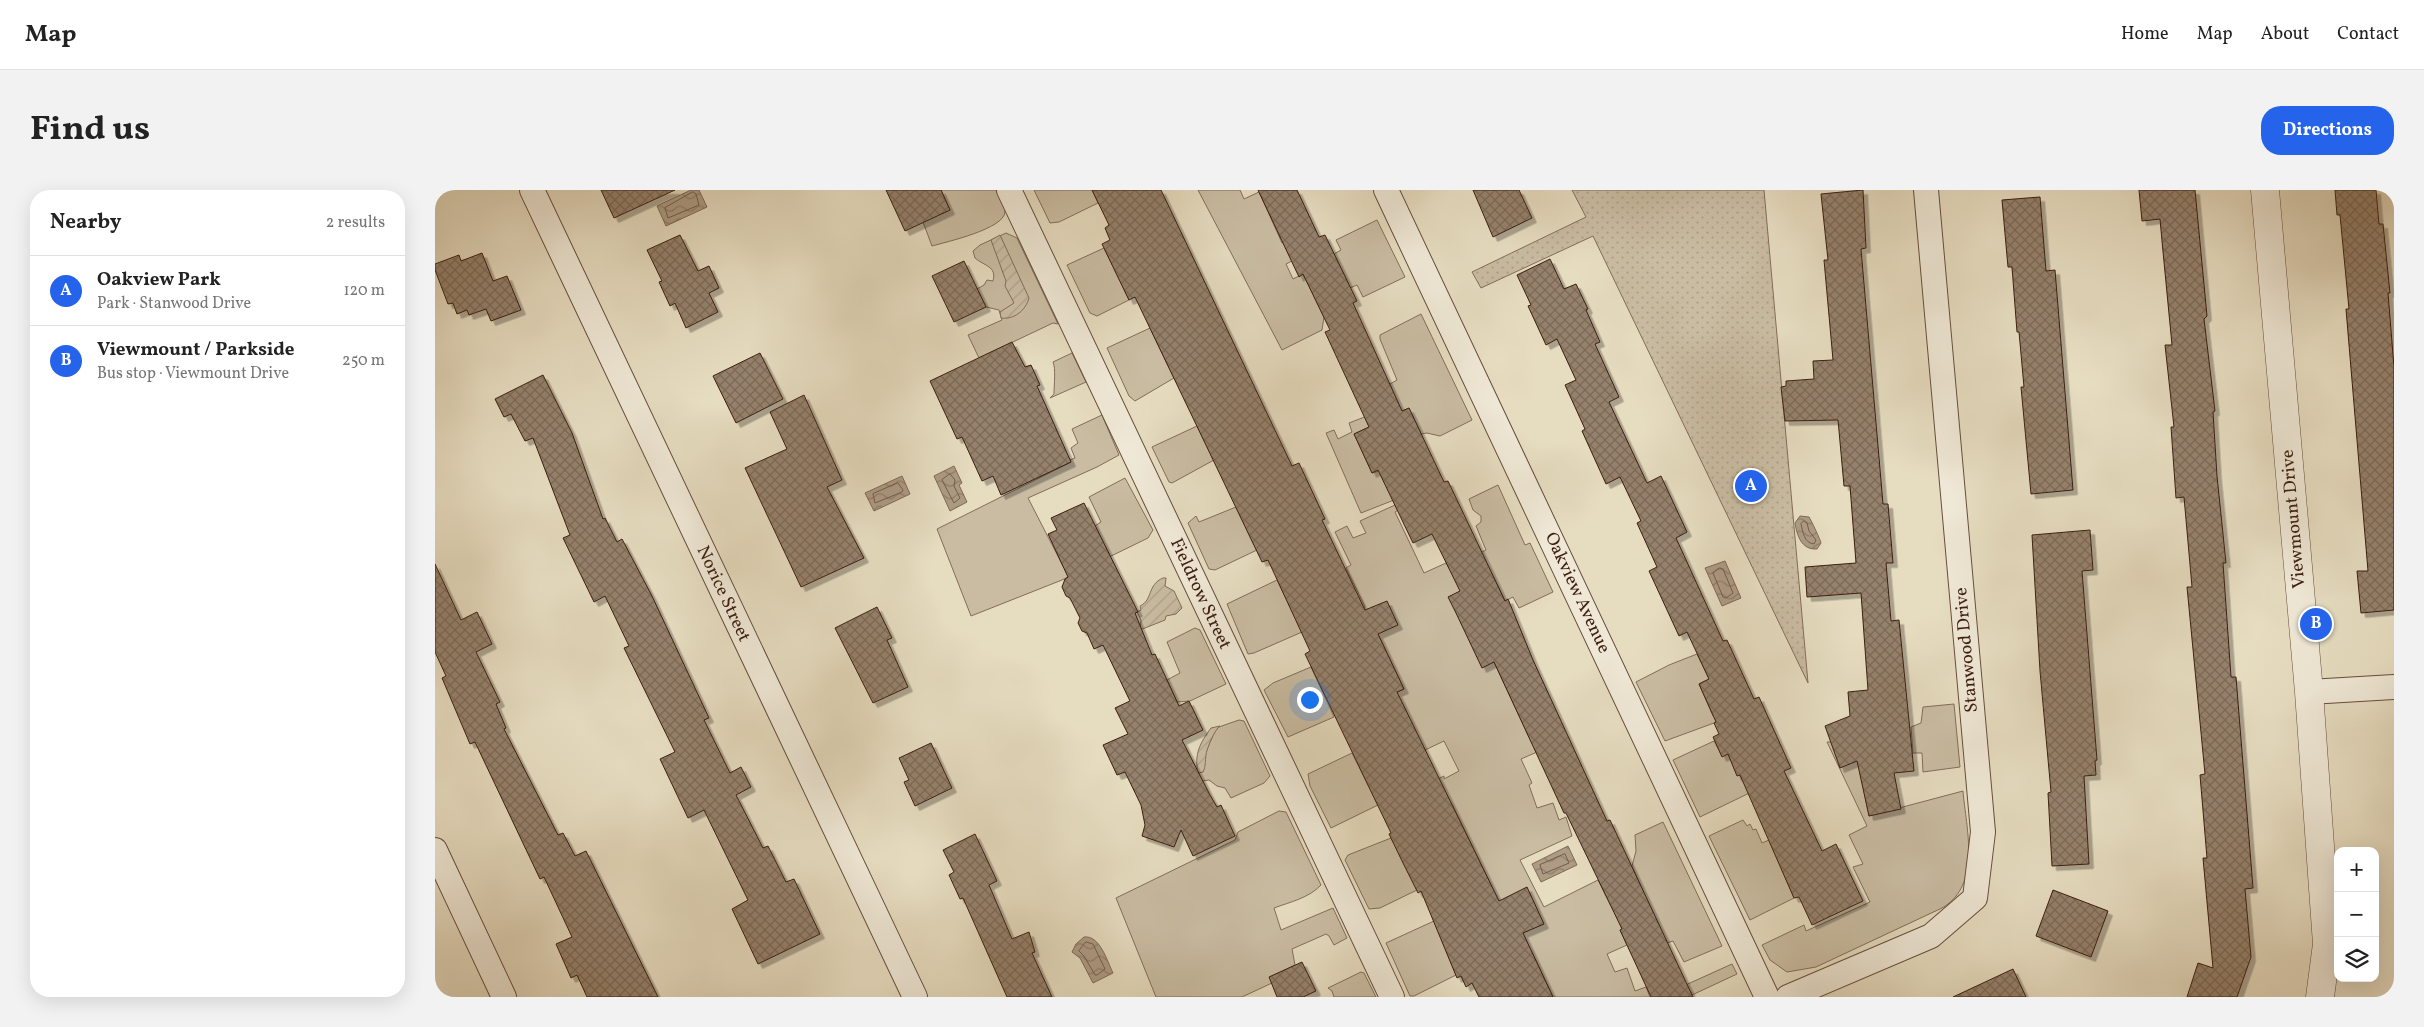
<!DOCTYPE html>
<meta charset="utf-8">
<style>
:root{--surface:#fff;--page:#f2f2f2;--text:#222;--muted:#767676;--line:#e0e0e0;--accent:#2563eb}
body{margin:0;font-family:Vollkorn,serif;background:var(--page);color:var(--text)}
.controls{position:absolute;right:15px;bottom:15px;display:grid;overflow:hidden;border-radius:10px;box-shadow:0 5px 20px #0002}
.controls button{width:45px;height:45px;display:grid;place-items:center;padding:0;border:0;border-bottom:1px solid var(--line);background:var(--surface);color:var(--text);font:25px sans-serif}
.you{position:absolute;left:874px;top:509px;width:18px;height:18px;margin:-12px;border:4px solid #fff;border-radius:50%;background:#1a73e8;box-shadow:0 0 0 8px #1a73e833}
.badge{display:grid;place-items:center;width:32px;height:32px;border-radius:50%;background:var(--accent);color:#fff;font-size:16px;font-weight:700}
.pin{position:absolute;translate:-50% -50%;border:2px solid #fff;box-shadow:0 1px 5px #0006}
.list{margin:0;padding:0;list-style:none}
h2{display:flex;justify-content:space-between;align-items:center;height:65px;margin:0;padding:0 20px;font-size:21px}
h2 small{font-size:16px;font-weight:400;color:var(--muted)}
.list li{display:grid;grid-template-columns:32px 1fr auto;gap:15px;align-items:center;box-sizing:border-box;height:70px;padding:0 20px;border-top:1px solid var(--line)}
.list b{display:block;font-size:19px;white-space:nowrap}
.list p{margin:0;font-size:16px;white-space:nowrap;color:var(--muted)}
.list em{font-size:16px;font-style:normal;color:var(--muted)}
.icon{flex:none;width:28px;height:28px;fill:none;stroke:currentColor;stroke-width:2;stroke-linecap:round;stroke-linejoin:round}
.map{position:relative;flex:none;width:1959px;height:807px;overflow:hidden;border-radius:20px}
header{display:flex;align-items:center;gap:30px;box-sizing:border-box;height:70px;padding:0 25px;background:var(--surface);border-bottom:1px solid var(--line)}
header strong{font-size:24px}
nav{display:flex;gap:28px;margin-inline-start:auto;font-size:18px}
.intro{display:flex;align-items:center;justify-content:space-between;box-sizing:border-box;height:120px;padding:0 30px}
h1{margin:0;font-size:35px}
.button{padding:12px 22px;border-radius:20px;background:var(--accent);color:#fff;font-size:18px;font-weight:700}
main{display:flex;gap:30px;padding:0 30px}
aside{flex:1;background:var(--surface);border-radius:20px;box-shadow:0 5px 20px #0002}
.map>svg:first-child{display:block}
</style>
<header>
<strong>Map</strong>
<nav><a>Home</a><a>Map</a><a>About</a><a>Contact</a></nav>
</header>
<div class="intro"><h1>Find us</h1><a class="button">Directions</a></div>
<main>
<aside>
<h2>Nearby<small>2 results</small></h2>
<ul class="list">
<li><span class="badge">A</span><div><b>Oakview Park</b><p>Park · Stanwood Drive</p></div><em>120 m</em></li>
<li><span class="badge">B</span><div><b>Viewmount / Parkside</b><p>Bus stop · Viewmount Drive</p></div><em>250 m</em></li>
</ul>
</aside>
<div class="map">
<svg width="1959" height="807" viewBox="0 0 1959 807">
<defs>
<pattern id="park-dots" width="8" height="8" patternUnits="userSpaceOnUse" patternTransform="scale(1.25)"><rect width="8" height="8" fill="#c9bca2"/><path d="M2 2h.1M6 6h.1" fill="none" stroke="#aea18a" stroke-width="1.8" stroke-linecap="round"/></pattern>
<pattern id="garden-furrows" width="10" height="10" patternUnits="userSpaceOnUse" patternTransform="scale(1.25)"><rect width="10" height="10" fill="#c9bca2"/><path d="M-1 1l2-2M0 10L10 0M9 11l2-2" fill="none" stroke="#aea18a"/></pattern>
<pattern id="water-waves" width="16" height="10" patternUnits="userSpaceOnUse" patternTransform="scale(1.25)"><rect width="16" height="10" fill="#ad9b84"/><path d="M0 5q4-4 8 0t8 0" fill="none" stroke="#8e7e6b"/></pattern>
<pattern id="building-cross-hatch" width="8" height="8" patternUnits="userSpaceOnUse" patternTransform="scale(1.25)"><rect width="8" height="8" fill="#95816c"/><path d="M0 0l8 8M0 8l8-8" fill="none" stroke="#7b6957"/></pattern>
<filter id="shadow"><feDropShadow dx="4.5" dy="4.5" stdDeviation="0" flood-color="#0004"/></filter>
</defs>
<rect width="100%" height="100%" fill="#e6dcc0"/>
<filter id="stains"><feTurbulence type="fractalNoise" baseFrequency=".004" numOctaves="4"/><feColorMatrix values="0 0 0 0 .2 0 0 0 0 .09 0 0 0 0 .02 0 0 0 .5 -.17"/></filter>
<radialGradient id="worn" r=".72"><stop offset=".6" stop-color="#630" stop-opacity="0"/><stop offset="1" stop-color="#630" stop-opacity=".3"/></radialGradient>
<!-- grass -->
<g fill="#c9bca2" stroke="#836d59">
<path d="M 506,0 L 561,0 C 563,6 570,15 570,22 C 569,39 511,52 497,56 L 488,32 L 515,20 Z"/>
<polygon points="599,0 657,0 663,13 624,32 615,33"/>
<polygon points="763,0 805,0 809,9 824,2 847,53 853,51 861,69 851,74 858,89 868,84 889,127 887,140 847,160"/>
<polygon points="942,30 970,87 928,107 922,95 915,98 899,64 906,60 901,50"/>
<path d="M 571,43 L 582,48 L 623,134 L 618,133 L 544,168 L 533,145 L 567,130 L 564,120 L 551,117 L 542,99 L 549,95 L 552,90 L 558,91 C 562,76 549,76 540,68 L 538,61 L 545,55 Z"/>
<polygon points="669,58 694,110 662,126 655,123 632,75"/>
<polygon points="986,124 1037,230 1005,246 992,243 986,244 974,218 919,244 937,283 948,280 959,310 926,323 891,243 899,240 903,249 917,242 914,233 932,226 949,203 957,199 955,194 962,190 945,149 945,145"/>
<polygon points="715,138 739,188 700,211 694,206 672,158"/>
<path d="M 637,163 L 651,192 L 615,208 L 619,204 C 619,195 621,178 618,172 Z"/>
<polygon points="667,225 684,265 662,277 593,308 629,378 660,336 666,332 654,307 690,288 718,340 713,348 627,390 536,426 502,339 636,272 635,270 640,268 636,258 643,253 637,239"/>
<polygon points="762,236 779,270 737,293 734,292 717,257"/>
<polygon points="1063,295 1090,355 1095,353 1118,402 1084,418 1078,407 1070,411 1058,386 1014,407 1059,472 1094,547 1132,549 1086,569 1097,593 1094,595 1102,618 1118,613 1124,630 1131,627 1137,646 1085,670 1109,717 1163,690 1176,716 1208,701 1197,676 1201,661 1200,645 1228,632 1287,756 1249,772 1238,751 1232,753 1185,740 1192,755 1172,764 1180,782 1192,778 1200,801 1211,797 1215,807 1118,807 1096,760 1086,758 1017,614 997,592 1009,586 1009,589 1024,581 1009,551 990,560 950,508 969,499 943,444 917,425 930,417 911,378 916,375 900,342 912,336 918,348 931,343 925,331 960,315 963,320 960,322 989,383 1011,373 1014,378 1051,360 1041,336 1046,332 1046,326 1038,320 1034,309"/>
<polygon points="801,317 822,360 780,380 774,379 753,333 761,326 764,332"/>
<polygon points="842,390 867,442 819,463 813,464 792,414"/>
<polygon points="760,438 765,440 791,494 755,511 742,512 732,490 745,483 732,452"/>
<polygon points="1262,464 1274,489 1264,494 1278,526 1309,519 1279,533 1230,551 1201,492 1234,475"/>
<polygon points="876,477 899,527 853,547 829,500 838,493"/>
<polygon points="1519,514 1525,577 1488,582 1487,563 1478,563 1476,537 1486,533 1488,517"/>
<polygon points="804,530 809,531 835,586 829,593 796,608 790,598 782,596 774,590 767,591 763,583 768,582 770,564 781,538"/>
<polygon points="1279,551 1287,566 1293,564 1302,585 1309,583 1335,593 1265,627 1238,570"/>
<path d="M 1420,551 L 1422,568 L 1434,626 L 1528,601 C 1531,638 1547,695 1507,718 L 1381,777 L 1352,782 L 1335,770 L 1327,755 L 1369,735 L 1371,741 L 1435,712 L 1418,677 L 1428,674 L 1414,645 L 1432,636 L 1392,552 Z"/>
<polygon points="917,563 943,615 896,638 875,596 873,584"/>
<path d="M 844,621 L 851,622 L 886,695 C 874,708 855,712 839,718 L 846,740 L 898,718 L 912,748 L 899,755 L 894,746 L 891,744 L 857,759 L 860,775 L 835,787 L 837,793 L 807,807 L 721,807 L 681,708 L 800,650 L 803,642 Z"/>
<polygon points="1308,630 1312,636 1315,634 1318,640 1321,639 1327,653 1334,650 1359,708 1315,730 1274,646"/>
<polygon points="956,648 982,700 945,718 934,719 910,670 913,665"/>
<polygon points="999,731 1021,785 979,806 975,806 951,753"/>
<polygon points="1297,774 1302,784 1257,805 1256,802 1224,807"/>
<polygon points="926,782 929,783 941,807 899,807 897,801 893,798"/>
</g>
<!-- park -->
<polygon fill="url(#park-dots)" stroke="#836d59" points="1137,0 1329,0 1373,493 1158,46 1046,98 1037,82 1151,27"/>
<!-- garden -->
<g fill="url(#garden-furrows)" stroke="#836d59">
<path d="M 565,45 L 594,108 C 591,120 579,130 566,128 L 565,122 L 579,113 L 570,96 L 571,91 L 556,50 Z"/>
<path d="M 728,388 L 731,388 L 730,396 L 739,401 L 747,418 L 741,424 L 731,426 L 730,430 L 705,440 L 706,430 L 702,422 L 706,420 L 705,416 C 718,410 712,395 728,388 Z"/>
<path d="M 785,536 C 780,539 771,560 771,565 C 770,571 771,576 768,582 L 763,583 C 759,564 765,553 776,538 Z"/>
</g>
<!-- water -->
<g fill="url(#water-waves)" stroke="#806956">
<polygon points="256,0 264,0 272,17 231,36 222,16"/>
<polygon points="519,276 527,293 524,295 532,312 515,321 499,286"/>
<polygon points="467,286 475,304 439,321 430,303"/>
<path d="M 1365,326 L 1374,327 C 1376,330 1386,351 1386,353 L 1382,359 C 1366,360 1362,345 1360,333 Z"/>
<polygon points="1290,371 1306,408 1287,416 1270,378"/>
<polygon points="1133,656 1142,675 1106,692 1097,674"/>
<path d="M 649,747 C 665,745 672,771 678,783 L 658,793 L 645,768 L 637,762 L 641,754 Z"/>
</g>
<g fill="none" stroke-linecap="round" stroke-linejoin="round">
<!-- shore -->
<g stroke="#755c4a" stroke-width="1">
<polygon points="258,2 261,4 264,15 233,28 230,18"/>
<polygon points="515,284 520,290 519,296 525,308 519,313 507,290"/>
<polygon points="463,293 468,300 467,302 440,313 438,304"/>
<path d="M 1369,331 L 1372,333 L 1374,341 L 1381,350 L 1379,354 C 1369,353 1368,342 1366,334 Z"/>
<polygon points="1285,378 1288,379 1298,403 1291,408 1288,407 1278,383"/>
<polygon points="1130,664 1134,673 1108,684 1105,675"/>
<polygon points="651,752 658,754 670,779 662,785 660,785 649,766 644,761"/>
</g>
</g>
<!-- building -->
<g fill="url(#building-cross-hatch)" stroke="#3d1e10" filter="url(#shadow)">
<polygon points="166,0 240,0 179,28"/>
<polygon points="451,0 506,0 515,20 470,41"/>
<polygon points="657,0 726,0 857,276 864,273 890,329 887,330 930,420 952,411 963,435 943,444 969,499 962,502 1064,711 1092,697 1109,734 1088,743 1118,807 1044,807 1037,793 1031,797 1026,786 1022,788 986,701 983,703 968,673 954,644 956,643 870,464 875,461 833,370 827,372 700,107 694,110 667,54 675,50 670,38 674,35"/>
<polygon points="823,0 862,0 884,47 890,45 922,111 918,113 967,221 974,218 1009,292 1013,291 1070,411 1073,409 1098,470 1172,631 1175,630 1258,807 1216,807 1185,740 1187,739 1131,623 1129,623 1059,472 1047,478 1021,423 1013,407 1025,401 997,344 978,353 943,280 937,283 919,244 934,237 890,142 895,140 868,84 864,87"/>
<polygon points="1038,0 1084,0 1097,28 1058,47"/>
<polygon points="1428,0 1431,58 1426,59 1448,314 1453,314 1458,373 1451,373 1456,431 1464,430 1479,581 1459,583 1466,619 1434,626 1422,571 1405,578 1390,536 1415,526 1413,502 1433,500 1426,403 1372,407 1370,377 1421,373 1415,296 1409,296 1403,230 1350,231 1346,197 1351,196 1351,191 1379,189 1378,171 1398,170 1389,70 1393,70 1386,4"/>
<polygon points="1704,0 1760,0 1772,126 1769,129 1780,221 1778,222 1782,286 1791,373 1788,373 1796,487 1801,487 1818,698 1810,699 1816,767 1802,807 1752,807 1763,773 1778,778 1768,668 1772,668 1765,585 1770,584 1752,397 1757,397 1749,307 1741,308 1736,237 1739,237 1730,155 1737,155 1727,51 1725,29 1707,31"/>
<polygon points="1900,0 1941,0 1944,34 1948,34 1955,103 1953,103 1959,177 1959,420 1926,423 1922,381 1933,381 1911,119 1914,119 1905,25 1902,25"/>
<polygon points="1605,7 1611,81 1620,80 1638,300 1596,304 1586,197 1589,197 1584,142 1582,142 1577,77 1573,77 1567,10"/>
<polygon points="245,45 263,81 274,76 284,98 274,103 283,122 251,138 240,113 235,116 224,92 227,91 212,60"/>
<polygon points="47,63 58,91 72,86 86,120 56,131 51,119 34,125 32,120 22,124 18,113 13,114 0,80 0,74 24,65 26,71"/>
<polygon points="1115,69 1129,99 1141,94 1153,119 1151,120 1165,152 1160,154 1184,207 1174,212 1212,293 1226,286 1252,342 1241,348 1288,451 1292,450 1319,509 1324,507 1356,578 1349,581 1387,661 1401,654 1428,711 1377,735 1364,707 1359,708 1305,585 1302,586 1293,564 1287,567 1278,547 1284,544 1279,533 1281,532 1264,494 1274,489 1252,442 1244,446 1214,381 1222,377 1202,333 1206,331 1185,287 1171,294 1147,241 1150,239 1130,195 1141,190 1122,149 1111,155 1093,116 1096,115 1082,85"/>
<polygon points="529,71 551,117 519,132 497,86"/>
<polygon points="577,152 590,177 596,175 605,195 602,196 636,272 566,305 558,286 547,291 527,247 522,249 495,191"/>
<polygon points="325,163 348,209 301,233 278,186"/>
<polygon points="108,185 137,243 168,329 170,328 182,352 187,349 217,406 274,528 269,530 295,583 306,577 316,597 301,605 328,658 333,656 351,692 359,689 385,744 323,774 297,719 313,710 269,620 253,628 225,569 240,562 189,458 194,456 170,406 159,412 128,348 135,345 98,248 90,251 76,224 69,227 60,209"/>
<polygon points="369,205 407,290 392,297 429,368 366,397 310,278 352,259 335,222"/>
<polygon points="649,313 703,422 700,423 717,465 720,464 744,516 754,511 768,540 747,550 775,605 782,617 786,615 800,646 758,666 746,640 739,657 707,646 710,635 706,615 690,582 682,585 668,555 693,544 680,518 695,511 668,455 659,459 652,443 647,441 643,433 645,428 635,408 631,406 627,397 630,389 633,387 613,344 622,340 616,328"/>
<polygon points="1655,340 1658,380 1647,381 1662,570 1660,571 1661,585 1649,586 1654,674 1617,676 1613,603 1616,602 1605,481 1597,345"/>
<polygon points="0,374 26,430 42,422 57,454 41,462 65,512 61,514 71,538 69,539 123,645 128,643 140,666 151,661 223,807 152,807 142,785 136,788 121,754 137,747 109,687 105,689 40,552 35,554 7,488 11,486 0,462"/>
<polygon points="442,417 457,448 452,450 473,497 438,513 400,438"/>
<polygon points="496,553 517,598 480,616 469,592 474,590 464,568"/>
<polygon points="540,644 562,691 554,695 577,749 594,742 600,762 597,763 617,807 572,807 528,708 525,709 514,685 519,682 508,660"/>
<polygon points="1618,700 1673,721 1656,767 1601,746"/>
<polygon points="867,772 881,801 868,807 842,807 834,787"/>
<polygon points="1578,779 1591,807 1518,807"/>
</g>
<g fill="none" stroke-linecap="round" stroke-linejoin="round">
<!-- minor casing -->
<g stroke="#674e3c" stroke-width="26">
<g id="minor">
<polyline points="97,0 480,807"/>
<polyline points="574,0 957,807"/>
<polyline points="951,0 1332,807"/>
<polyline points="1874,502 1959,497"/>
<polyline points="0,660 69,807"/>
<polyline points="1353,807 1496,746 1540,708 1548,642 1491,0"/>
</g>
</g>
<!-- tertiary casing -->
<g stroke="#674e3c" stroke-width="29">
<polyline id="tertiary" points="1830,0 1874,502 1892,754 1885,807"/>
</g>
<!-- minor -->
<use href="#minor" stroke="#efe8d6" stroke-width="24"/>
<!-- tertiary -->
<use href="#tertiary" stroke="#efe8d6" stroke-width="28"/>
</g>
<g text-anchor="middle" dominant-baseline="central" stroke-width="5" stroke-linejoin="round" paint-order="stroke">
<!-- street labels -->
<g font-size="18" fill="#3d1e10" stroke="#efe8d6">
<text transform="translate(1859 329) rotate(-95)">Viewmount Drive</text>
<text transform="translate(1142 403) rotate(65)">Oakview Avenue</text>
<text transform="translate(288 404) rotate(65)">Norice Street</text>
<text transform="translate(765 404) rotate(65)">Fieldrow Street</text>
<text transform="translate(1532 460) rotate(-95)">Stanwood Drive</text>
</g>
</g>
<rect width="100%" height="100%" filter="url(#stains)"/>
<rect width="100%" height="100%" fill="url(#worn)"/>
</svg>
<div class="controls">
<button>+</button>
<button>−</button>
<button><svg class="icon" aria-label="layers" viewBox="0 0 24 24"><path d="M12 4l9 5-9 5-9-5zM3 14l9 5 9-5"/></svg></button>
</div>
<div class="you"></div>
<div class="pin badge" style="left:1316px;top:296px">A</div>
<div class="pin badge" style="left:1881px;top:434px">B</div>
</div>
</main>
